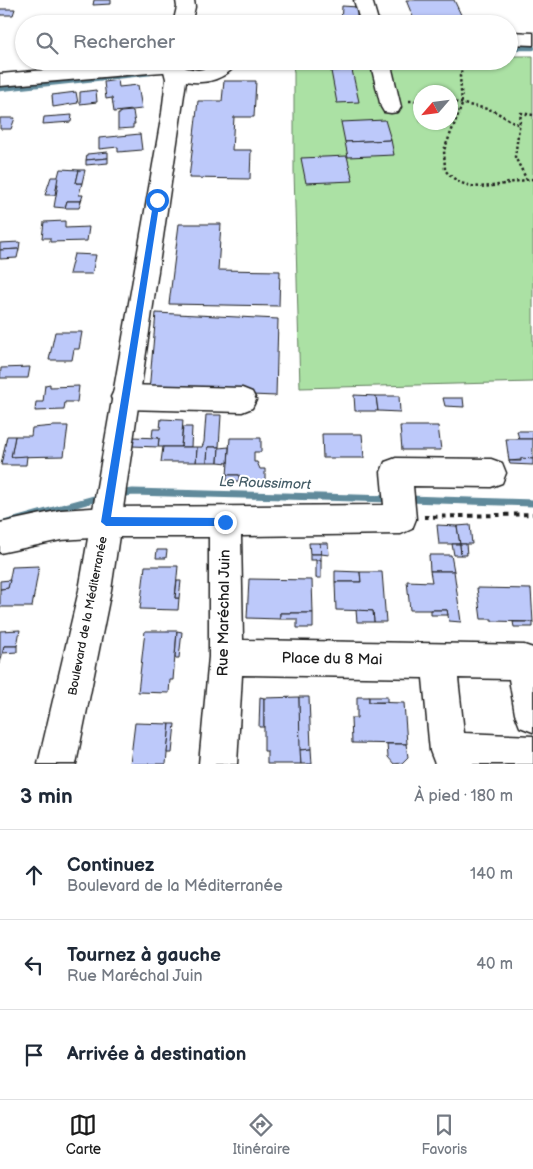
<!DOCTYPE html>
<html lang="fr">
<meta charset="utf-8">
<style>
:root{--surface:#fff;--page:#f6f6f7;--text:#1f2937;--muted:#747a83;--line:#e0e1e3;--accent:#1c1c1c}
body{margin:0;font-family:"Balsamiq Sans",sans-serif;background:var(--page);color:var(--text)}
.compass{position:absolute;left:413px;top:85px;width:45px;height:45px;border-radius:50%;background:var(--surface);box-shadow:0 1px 4px #0004;rotate:242deg}
.stop{position:absolute;width:15px;height:15px;margin:-11px;border:4px solid #1a73e8;border-radius:50%;background:#fff}
.stop.end{background:#1a73e8;border-color:#fff;box-shadow:0 1px 5px #0008}
.list{margin:0;padding:0;list-style:none}
h2{display:flex;justify-content:space-between;align-items:center;height:65px;margin:0;padding:0 20px;font-size:21px}
h2 small{font-size:16px;font-weight:400;color:var(--muted)}
.list li{display:grid;grid-template-columns:32px 1fr auto;gap:15px;align-items:center;box-sizing:border-box;height:90px;padding:0 20px;border-top:1px solid var(--line)}
.list b{display:block;font-size:19px;white-space:nowrap}
.list p{margin:0;font-size:16px;white-space:nowrap;color:var(--muted)}
.list em{font-size:16px;font-style:normal;color:var(--muted)}
.icon{flex:none;width:28px;height:28px;fill:none;stroke:currentColor;stroke-width:2;stroke-linecap:round;stroke-linejoin:round}
.map{position:relative;flex:none;width:533px;height:764px;overflow:hidden}
.search{position:absolute;background:var(--surface);box-shadow:0 1px 4px #0004;left:15px;right:15px;top:15px;height:55px;display:flex;align-items:center;gap:12px;box-sizing:border-box;padding:0 18px;border-radius:28px;color:var(--muted);font-size:19px}
.sheet{height:335px;background:var(--surface)}
nav{display:flex;justify-content:space-around;align-items:center;box-sizing:border-box;height:70px;border-top:1px solid var(--line);background:var(--surface);font-size:14px;color:var(--muted)}
nav a{display:grid;justify-items:center;gap:2px}
nav .on{color:var(--accent)}
.map>svg:first-child{display:block}
</style>
<div class="map">
<svg width="533" height="764" viewBox="0 0 533 764">
<rect width="100%" height="100%" fill="#fff"/>
<filter id="ink" filterUnits="userSpaceOnUse"><feTurbulence type="fractalNoise" baseFrequency=".02" numOctaves="2"/><feDisplacementMap in="SourceGraphic" scale="10" xChannelSelector="R" yChannelSelector="G"/><feConvolveMatrix kernelMatrix="1 2 1 2 8 2 1 2 1" color-interpolation-filters="sRGB"/></filter>
<g filter="url(#ink)">
<!-- green -->
<path fill="#abe1a4" stroke="#647e60" fill-rule="evenodd" d="M 509,56 L 533,56 L 533,382 L 300,388 L 294,171 L 294,72 L 292,62 L 509,61 ZM 420,92 L 450,92 L 450,122 L 420,122 Z"/>
<g fill="none" stroke-linecap="round" stroke-linejoin="round">
<!-- stream-far1 -->
<g stroke="#608a9b" stroke-width="4.5">
<polyline points="509,48 533,48"/>
<polyline points="0,89 151,73"/>
</g>
<!-- stream -->
<g stroke="#608a9b" stroke-width="7">
<polyline points="118,494 133,492 391,499"/>
<polyline points="408,499 533,503"/>
<polyline points="0,525 101,497"/>
</g>
</g>
<!-- building -->
<g fill="#bdc9fa" stroke="#1c1c1c">
<polygon points="94,0 111,0 111,4 93,5"/>
<polygon points="406,0 454,0 463,19 415,22"/>
<polygon points="342,6 358,7 356,24 341,24"/>
<polygon points="0,9 15,9 13,15 0,15"/>
<polygon points="58,18 58,24 35,24 36,19"/>
<polygon points="352,70 359,102 337,103 331,71"/>
<polygon points="118,80 119,87 138,85 142,109 114,112 112,98 106,99 104,82"/>
<polygon points="224,81 256,81 254,117 234,117 232,150 251,150 250,179 189,178 198,101 222,101"/>
<polygon points="96,90 97,102 80,104 80,92"/>
<polygon points="76,92 78,103 53,107 52,95"/>
<polygon points="133,111 135,124 133,124 133,128 118,129 118,114 120,114 120,112"/>
<polygon points="72,115 71,122 43,124 44,117"/>
<polygon points="0,118 15,118 11,129 0,129"/>
<polygon points="385,120 391,140 345,142 341,122"/>
<polygon points="140,134 142,150 118,152 118,147 99,149 99,138"/>
<polygon points="391,140 394,155 348,157 345,142"/>
<polygon points="108,152 108,158 86,160 87,154"/>
<polygon points="347,156 353,181 306,183 301,158"/>
<polygon points="108,158 108,163 86,165 86,160"/>
<polygon points="60,169 79,170 76,183 82,183 79,195 83,195 81,201 67,201 65,208 54,207 58,184 56,184"/>
<polygon points="79,170 85,170 82,183 76,183"/>
<polygon points="51,177 58,177 55,195 45,195"/>
<polygon points="67,201 81,201 79,208 65,208"/>
<polygon points="65,221 65,228 89,227 87,241 50,242 50,238 42,238 44,222"/>
<polygon points="179,224 221,224 218,270 280,271 279,306 169,304"/>
<polygon points="20,242 19,249 0,250 0,243"/>
<polygon points="19,249 17,258 0,259 0,250"/>
<polygon points="74,254 96,255 92,274 69,274"/>
<polygon points="156,313 278,319 276,396 149,391"/>
<polygon points="55,332 82,332 79,349 74,349 72,360 49,360"/>
<polygon points="30,367 28,378 0,378 1,368"/>
<polygon points="50,384 50,387 79,386 77,402 65,402 64,410 35,411 36,402 43,402 45,385"/>
<polygon points="354,395 376,396 378,411 355,411"/>
<polygon points="376,396 399,396 400,412 378,411"/>
<polygon points="443,398 463,398 464,407 445,406"/>
<polygon points="206,415 221,415 219,447 208,447 207,462 196,462 197,447 202,447 204,442"/>
<polygon points="161,419 183,420 181,447 158,447 159,438 152,437 153,429 160,429"/>
<polygon points="54,426 68,426 64,456 11,457 15,436 31,436 32,428"/>
<polygon points="400,426 438,426 441,450 402,450"/>
<polygon points="183,427 192,427 191,447 181,447"/>
<polygon points="517,431 533,431 533,439 519,439"/>
<polygon points="322,434 362,434 364,458 323,458"/>
<polygon points="7,436 15,436 11,457 27,456 26,465 1,465"/>
<polygon points="133,437 159,438 158,447 132,446"/>
<polygon points="230,438 261,438 261,452 254,452 254,462 257,462 260,469 265,469 265,482 239,481 239,475 227,475"/>
<polygon points="506,439 533,439 533,459 509,461"/>
<polygon points="163,447 197,447 196,462 161,462"/>
<polygon points="208,447 219,447 218,462 207,462"/>
<polygon points="229,447 228,463 218,462 219,448"/>
<polygon points="521,458 533,459 533,465 510,464 509,461 521,461"/>
<rect x="227" y="475" width="12" height="6"/>
<polygon points="437,525 457,526 460,544 439,544"/>
<polygon points="470,525 472,544 460,544 457,526"/>
<polygon points="309,543 320,543 321,554 310,554"/>
<polygon points="320,543 328,543 329,555 321,554"/>
<polygon points="452,544 460,544 461,555 454,555"/>
<polygon points="460,544 466,544 467,555 461,555"/>
<polygon points="157,550 167,550 166,558 156,558"/>
<rect x="310" y="554" width="11" height="6"/>
<polygon points="429,555 451,555 454,571 430,571"/>
<rect x="316" y="560" width="5" height="18"/>
<polygon points="39,566 32,607 0,607 0,589 8,588 12,567"/>
<polygon points="145,566 178,566 175,598 179,598 178,610 140,609"/>
<polygon points="335,571 360,572 361,582 335,582"/>
<polygon points="430,571 454,571 461,622 449,621 447,610 410,610 407,581 432,582"/>
<polygon points="360,572 382,572 386,622 374,622 373,611 336,610 335,582 361,582"/>
<polygon points="249,579 312,580 313,613 280,613 280,619 247,618"/>
<polygon points="10,580 8,588 0,589 0,581"/>
<polygon points="177,581 181,581 179,598 175,598"/>
<polygon points="477,588 531,589 533,622 492,621 492,619 481,619"/>
<polygon points="356,610 373,611 374,622 357,622"/>
<polygon points="431,610 447,610 448,615 431,615"/>
<polygon points="280,613 313,613 313,628 297,628 297,619 280,619"/>
<polygon points="513,622 533,622 533,627 514,627"/>
<polygon points="20,630 17,646 4,646 0,664 0,631"/>
<polygon points="145,631 177,631 173,680 170,680 169,693 138,692"/>
<polygon points="177,631 182,632 179,658 175,658"/>
<polygon points="4,646 17,646 17,652 3,653"/>
<polygon points="260,697 264,698 264,727 259,727"/>
<polygon points="299,697 301,764 267,764 267,751 264,751 264,698"/>
<polygon points="299,697 309,697 311,749 300,750"/>
<polygon points="357,697 369,697 369,702 404,703 407,744 352,743 351,718 357,718"/>
<rect x="369" y="697" width="18" height="5"/>
<polygon points="135,723 170,724 166,764 130,764"/>
<polygon points="170,724 175,724 172,753 167,753"/>
<polygon points="387,744 406,744 408,757 402,763 394,764 388,757"/>
<polygon points="311,749 312,764 301,764 300,750"/>
</g>
<g fill="none" stroke-linecap="round" stroke-linejoin="round">
<!-- minor casing -->
<g stroke="#1c1c1c" stroke-width="3">
<g id="minor">
<polygon points="354,0 372,0 379,24 361,24"/>
<polygon points="509,32 533,33 533,45 509,44"/>
<polygon points="148,61 177,63 180,67 177,71 149,73 0,86 0,74"/>
<polygon points="370,61 390,61 401,107 398,112 391,113 384,112 381,107"/>
<polygon points="125,385 242,388 252,392 256,400 252,408 242,412 125,409 115,405 111,397 115,389"/>
<polygon points="396,458 491,459 502,463 506,473 502,483 491,487 413,486 416,519 412,529 401,534 241,536 243,640 524,645 533,648 533,732 520,727 515,714 509,679 458,678 464,733 533,736 533,764 435,764 430,751 423,678 242,675 237,764 199,764 209,657 209,537 106,537 61,540 0,553 0,523 61,510 106,507 384,505 381,472 385,462"/>
</g>
</g>
<!-- major casing -->
<g stroke="#1c1c1c" stroke-width="3">
<g id="major">
<polygon points="176,0 194,0 195,7 191,24 173,24 177,7"/>
<path d="M 156,61 L 177,61 L 186,68 L 198,70 L 209,68 L 218,61 L 239,61 C 227,79 206,85 186,81 L 111,590 L 76,764 L 38,764 L 79,590 L 162,113 L 166,79 L 164,71 Z"/>
</g>
</g>
<!-- path-far1 -->
<g stroke="#1c1c1c" stroke-width="2.5" stroke-dasharray="2.5 2.5" stroke-linecap="butt">
<path d="M 465,61 L 460,76 L 462,105 L 444,150 L 445,170 C 469,199 501,182 533,179"/>
<polyline points="409,101 420,101"/>
<polyline points="450,101 492,110 519,125"/>
<polyline points="527,180 515,157 521,113 533,115"/>
</g>
<!-- path -->
<polyline stroke="#1c1c1c" stroke-width="4" stroke-dasharray="4.5 4.5" stroke-linecap="butt" points="424,517 533,514"/>
<!-- minor -->
<use href="#minor" fill="#fff" fill-rule="evenodd"/>
<!-- major -->
<use href="#major" fill="#fff" fill-rule="evenodd"/>
</g>
</g>
<!-- route -->
<polygon fill="#1a73e8" points="154,198 160,200 111,517 225,518 230,522 225,526 106,526 101,522"/>
<g text-anchor="middle" dominant-baseline="central" stroke-width="4" stroke-linejoin="round" paint-order="stroke">
<!-- street labels -->
<g font-size="12" fill="#1c1c1c" stroke="#fff">
<text transform="translate(88 616) rotate(-79)">Boulevard de la Méditerranée</text>
</g>
<!-- water labels -->
<g font-size="14" font-style="italic" fill="#445c66" stroke="#fff">
<text transform="translate(265 483) rotate(2)">Le Roussimort</text>
</g>
<!-- near-street labels -->
<g font-size="15" fill="#1c1c1c" stroke="#fff">
<text transform="translate(224 613) rotate(-89)">Rue Maréchal Juin</text>
<text transform="translate(332 659) rotate(1)">Place du 8 Mai</text>
</g>
</g>
</svg>
<svg class="compass" viewBox="-18 -18 36 36"><path d="M0-13l5 13h-10z" fill="#e53935"/><path d="M0 13l5-13h-10z" fill="#747a83"/></svg>
<div class="stop" style="left:157px;top:200px"></div>
<div class="stop end" style="left:225px;top:522px"></div>
<div class="search"><svg class="icon" aria-label="search" viewBox="0 0 24 24"><circle cx="10" cy="10" r="6"/><path d="M15 15l6 6"/></svg>Rechercher</div>
</div>
<section class="sheet">
<h2>3 min<small>À pied · 180 m</small></h2>
<ul class="list">
<li><svg class="icon" aria-label="ahead" viewBox="0 0 24 24"><path d="M12 20V5M6 11l6-6 6 6"/></svg><div><b>Continuez</b><p>Boulevard de la Méditerranée</p></div><em>140 m</em></li>
<li><svg class="icon" aria-label="left" viewBox="0 0 24 24"><path d="M17 20v-9H6M10 6l-5 5 5 5"/></svg><div><b>Tournez à gauche</b><p>Rue Maréchal Juin</p></div><em>40 m</em></li>
<li><svg class="icon" aria-label="arrive" viewBox="0 0 24 24"><path d="M6 21V4h12l-3 4 3 4H6"/></svg><div><b>Arrivée à destination</b></div></li>
</ul>
</section>
<nav>
<a class="on"><svg class="icon" aria-label="map" viewBox="0 0 24 24"><path d="M3 6l6-2 6 2 6-2v14l-6 2-6-2-6 2zM9 4v14M15 6v14"/></svg>Carte</a>
<a><svg class="icon" aria-label="directions" viewBox="0 0 24 24"><path d="M12 3l9 9-9 9-9-9zM9 14v-3h6M13 9l2 2-2 2"/></svg>Itinéraire</a>
<a><svg class="icon" aria-label="saved" viewBox="0 0 24 24"><path d="M7 4h10v16l-5-4-5 4z"/></svg>Favoris</a>
</nav>
